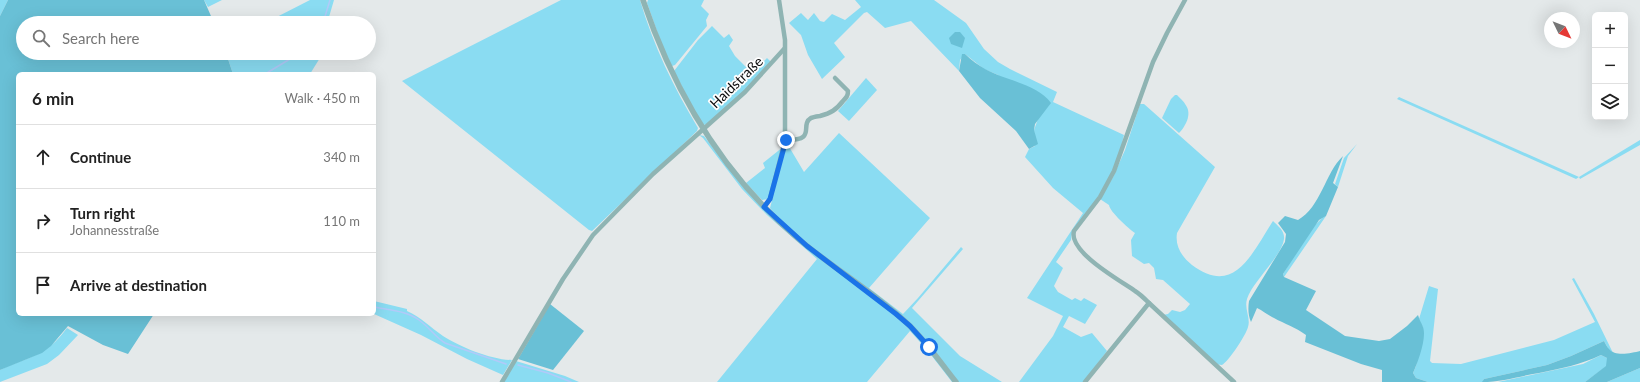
<!DOCTYPE html>
<meta charset="utf-8">
<style>
:root{--surface:#fff;--page:#f2f2f2;--text:#222;--muted:#767676;--line:#e0e0e0}
body{margin:0;font-family:Lato,sans-serif;background:var(--page);color:var(--text)}
.controls{position:absolute;right:12px;top:12px;display:grid;overflow:hidden;border-radius:6px;box-shadow:0 4px 16px #0002}
.controls button{width:36px;height:36px;display:grid;place-items:center;padding:0;border:0;border-bottom:1px solid var(--line);background:var(--surface);color:var(--text);font:20px sans-serif}
.compass{position:absolute;left:1544px;top:12px;width:36px;height:36px;border-radius:50%;background:var(--surface);box-shadow:0 4px 16px #0002;rotate:133deg}
.stop{position:absolute;width:12px;height:12px;margin:-9px;border:3px solid #1a73e8;border-radius:50%;background:#fff}
.stop.end{background:#1a73e8;border-color:#fff;box-shadow:0 1px 4px #0008}
.list{margin:0;padding:0;list-style:none}
h2{display:flex;justify-content:space-between;align-items:center;height:52px;margin:0;padding:0 16px;font-size:17px}
h2 small{font-size:13px;font-weight:400;color:var(--muted)}
.list li{display:grid;grid-template-columns:26px 1fr auto;gap:12px;align-items:center;box-sizing:border-box;height:64px;padding:0 16px;border-top:1px solid var(--line)}
.list b{display:block;font-size:15px;white-space:nowrap}
.list p{margin:0;font-size:13px;white-space:nowrap;color:var(--muted)}
.list em{font-size:13px;font-style:normal;color:var(--muted)}
.icon{flex:none;width:22px;height:22px;fill:none;stroke:currentColor;stroke-width:2;stroke-linecap:round;stroke-linejoin:round}
.map{position:relative;flex:none;width:1640px;height:382px;overflow:hidden}
.search{position:absolute;background:var(--surface);box-shadow:0 4px 16px #0002;left:16px;top:16px;width:360px;height:44px;display:flex;align-items:center;gap:10px;box-sizing:border-box;padding:0 14px;border-radius:22px;color:var(--muted);font-size:15px}
.panel{position:absolute;background:var(--surface);box-shadow:0 4px 16px #0002;left:16px;top:72px;width:360px;height:244px;border-radius:6px}
.map>svg:first-child{display:block}
</style>
<div class="map">
<svg width="1640" height="382" viewBox="0 0 1640 382">
<rect width="100%" height="100%" fill="#e4e9ea"/>
<!-- green -->
<g fill="#8adcf2">
<polygon points="0,0 8,0 0,16"/>
<polygon points="204,0 222,0 208,7"/>
<polygon points="310,0 334,0 329,17 330,23 265,23"/>
<path d="M 561,0 L 640,0 C 653,45 674,88 698,128 L 697,131 L 592,231 L 589,230 L 402,81 Z"/>
<polygon points="648,0 704,0 701,6 709,14 706,20 707,26 675,65 672,66 669,65 647,3"/>
<polygon points="855,0 934,0 966,23 984,49 998,62 1010,69 1057,92 1053,102 1124,135 1118,160 1099,197 1072,232 1071,240 1056,262 1063,268 1054,286 1058,292 1072,300 1075,298 1081,301 1084,298 1097,305 1085,324 1069,316 1063,327 1081,337 1092,333 1107,351 1084,382 1019,382 1053,336 1063,316 1027,298 1083,213 1053,188 1025,157 1029,149 1035,146 1034,130 1038,119 998,75 984,69 965,54 960,60 959,71 911,21 885,28 867,12 864,13 834,43 845,57 822,79 808,55 801,35 789,23 801,13 808,20 814,13 820,21 824,22 832,14 845,20 861,7"/>
<polygon points="712,26 724,38 729,34 733,40 729,46 735,56 746,67 751,64 755,67 760,65 767,58 771,62 750,86 709,123 704,125 701,124 674,71 698,40"/>
<polygon points="226,53 323,53 310,74 233,74"/>
<polygon points="866,78 877,90 849,121 838,111"/>
<path d="M 1175,95 L 1177,95 C 1186,104 1192,110 1186,123 C 1184,127 1182,130 1179,133 L 1162,118 L 1171,99 Z"/>
<polygon points="1399,97 1579,177 1640,140 1640,145 1580,179 1579,177 1576,179 1397,99"/>
<path d="M 1140,104 L 1144,104 L 1215,167 L 1177,233 C 1175,246 1181,256 1192,265 C 1235,297 1252,253 1273,221 C 1278,226 1285,231 1284,239 C 1282,256 1253,281 1247,299 C 1244,309 1251,318 1248,327 C 1246,335 1229,361 1222,365 L 1215,364 L 1163,315 L 1168,314 L 1172,310 L 1180,312 L 1185,310 L 1190,304 L 1163,280 L 1156,279 L 1154,268 L 1149,263 L 1144,264 L 1132,256 L 1131,240 L 1135,233 C 1128,228 1110,212 1109,205 L 1100,199 L 1113,177 L 1125,150 Z"/>
<polygon points="839,133 930,218 869,288 903,314 918,298 961,247 963,249 912,308 960,356 1002,382 952,382 928,351 910,331 867,382 717,382 817,259 767,215 742,189 703,138 699,135 704,136 744,188 802,239 776,216 770,208 786,146 788,145 804,172"/>
<polygon points="1357,144 1348,156 1338,187 1335,184 1344,158"/>
<polygon points="783,147 768,199 762,200 746,183 765,168 763,163"/>
<path d="M 1326,216 L 1284,277 L 1283,274 C 1291,261 1313,221 1326,216 Z"/>
<polygon points="1574,278 1594,314 1613,353 1609,350 1604,341 1571,356 1547,365 1484,379 1483,381 1490,382 1428,382 1416,378 1413,373 1416,366 1423,328 1419,319 1429,286 1438,289 1430,361 1432,363 1461,364 1554,340 1595,322 1572,279"/>
<path d="M 374,301 L 407,309 L 407,311 C 421,317 430,327 443,336 C 460,347 492,360 512,360 L 503,375 L 467,359 L 421,335 L 374,314 Z"/>
<path d="M 67,328 L 78,335 L 59,355 L 47,364 L 0,382 L 0,370 C 29,356 46,357 67,328 Z"/>
<polygon points="1601,355 1607,358 1607,366 1585,382 1498,382 1583,364"/>
<polygon points="516,361 565,376 579,382 503,382"/>
<polygon points="1640,368 1640,382 1607,382"/>
</g>
<!-- forest -->
<g fill="#69c0d6">
<polygon points="8,0 204,0 214,23 23,23 23,53 226,53 233,74 18,74 18,314 154,314 128,354 103,345 68,326 51,346 42,353 0,370 0,16"/>
<polygon points="955,32 960,32 965,38 962,48 951,44 949,38"/>
<path d="M 962,54 L 965,54 C 971,60 978,65 985,69 C 1004,80 1038,84 1051,103 L 1035,124 L 1034,130 L 1038,144 L 1029,149 L 1016,131 L 980,98 L 959,71 Z"/>
<path d="M 1343,156 L 1333,183 L 1338,187 L 1326,216 L 1319,220 L 1283,274 L 1284,277 L 1316,291 L 1306,310 L 1345,336 L 1379,341 L 1390,339 L 1407,326 L 1418,315 C 1419,319 1421,322 1423,327 C 1427,338 1418,362 1413,373 L 1416,378 L 1428,382 L 1382,382 L 1382,370 L 1361,364 L 1305,342 L 1306,335 C 1295,327 1285,324 1274,318 C 1268,315 1263,311 1257,308 L 1251,322 C 1248,315 1248,308 1249,301 L 1285,242 L 1286,234 L 1278,223 L 1285,216 L 1298,220 C 1321,207 1325,173 1343,156 Z"/>
<polygon points="550,304 584,331 553,370 518,359"/>
<path d="M 1604,341 C 1605,343 1607,347 1609,349 C 1615,357 1632,353 1640,351 L 1640,368 L 1607,382 L 1585,382 L 1606,366 L 1607,358 L 1601,355 C 1580,365 1562,368 1539,373 C 1520,376 1502,382 1482,382 L 1484,379 L 1547,365 L 1571,356 Z"/>
</g>
<g fill="none" stroke-linecap="round" stroke-linejoin="round">
<!-- stream -->
<g stroke="#b1caf9" stroke-width="1.5">
<polyline points="323,23 330,0"/>
<polyline points="265,74 300,53"/>
<path d="M 374,307 C 389,310 407,311 419,320 C 429,327 435,337 445,343 L 506,364"/>
<polyline points="518,365 548,373 571,382"/>
</g>
<!-- minor -->
<g stroke="#8fb4b3" stroke-width="4.5">
<path d="M 785,140 C 818,141 799,125 811,118 C 814,117 817,116 820,116 C 831,113 836,110 843,101 C 846,98 848,96 848,91 L 835,78"/>
<polyline points="764,207 770,199 785,140 785,40 779,0"/>
<polyline points="1149,303 1234,382"/>
<polyline points="502,382 563,279 593,235 653,174 745,92 784,49"/>
<path d="M 1085,382 L 1149,303 C 1145,299 1140,294 1135,291 C 1121,281 1068,252 1074,231 L 1100,197 L 1114,171 L 1153,62 L 1167,33 L 1185,0"/>
</g>
<!-- tertiary -->
<path stroke="#8fb4b3" stroke-width="5.5" d="M 643,0 C 674,92 721,172 795,236 C 832,268 875,292 910,326 C 927,343 941,363 956,382"/>
</g>
<g fill="none" stroke-linecap="round" stroke-linejoin="round">
<!-- route -->
<polyline stroke="#1a73e8" stroke-width="5" points="786,140 770,199 764,207 807,246 896,314 910,326 929,347"/>
</g>
<g text-anchor="middle" dominant-baseline="central" stroke-width="3.5" stroke-linejoin="round" paint-order="stroke">
<!-- street labels -->
<g font-size="14" fill="#0c0d0e" stroke="#fff">
<text transform="translate(736 82) rotate(-44)">Haidstraße</text>
</g>
</g>
</svg>
<div class="controls">
<button>+</button>
<button>−</button>
<button><svg class="icon" aria-label="layers" viewBox="0 0 24 24"><path d="M12 4l9 5-9 5-9-5zM3 14l9 5 9-5"/></svg></button>
</div>
<svg class="compass" viewBox="-18 -18 36 36"><path d="M0-13l5 13h-10z" fill="#e53935"/><path d="M0 13l5-13h-10z" fill="#767676"/></svg>
<div class="stop" style="left:929px;top:347px"></div>
<div class="stop end" style="left:786px;top:140px"></div>
<div class="search"><svg class="icon" aria-label="search" viewBox="0 0 24 24"><circle cx="10" cy="10" r="6"/><path d="M15 15l6 6"/></svg>Search here</div>
<section class="panel">
<h2>6 min<small>Walk · 450 m</small></h2>
<ul class="list">
<li><svg class="icon" aria-label="ahead" viewBox="0 0 24 24"><path d="M12 20V5M6 11l6-6 6 6"/></svg><div><b>Continue</b></div><em>340 m</em></li>
<li><svg class="icon" aria-label="right" viewBox="0 0 24 24"><path d="M7 20v-9h11M14 6l5 5-5 5"/></svg><div><b>Turn right</b><p>Johannesstraße</p></div><em>110 m</em></li>
<li><svg class="icon" aria-label="arrive" viewBox="0 0 24 24"><path d="M6 21V4h12l-3 4 3 4H6"/></svg><div><b>Arrive at destination</b></div></li>
</ul>
</section>
</div>
